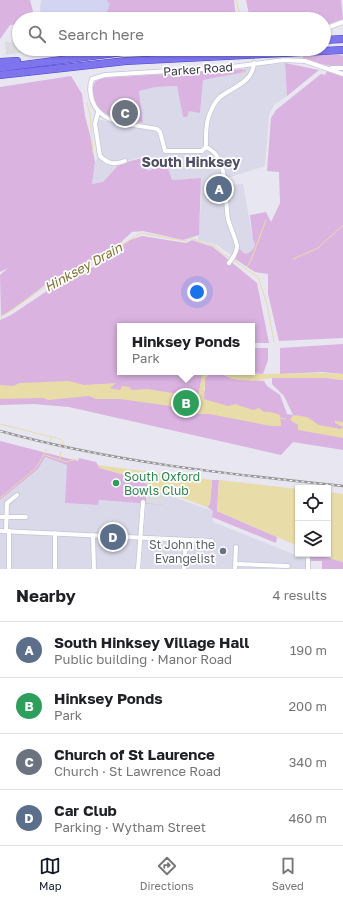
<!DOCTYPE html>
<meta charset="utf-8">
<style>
:root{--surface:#fff;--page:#f2f2f2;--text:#202124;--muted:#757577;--line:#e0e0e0;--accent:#111827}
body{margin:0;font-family:"Golos Text",sans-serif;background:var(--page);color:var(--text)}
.controls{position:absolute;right:12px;bottom:12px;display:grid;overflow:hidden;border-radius:0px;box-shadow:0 1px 3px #0004}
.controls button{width:36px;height:36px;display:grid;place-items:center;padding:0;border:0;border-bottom:1px solid var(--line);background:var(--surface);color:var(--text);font:20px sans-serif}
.you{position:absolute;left:197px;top:292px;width:14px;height:14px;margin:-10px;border:3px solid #fff;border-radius:50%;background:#1a73e8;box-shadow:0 0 0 6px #1a73e833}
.badge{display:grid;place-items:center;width:26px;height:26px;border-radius:50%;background:var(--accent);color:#fff;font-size:13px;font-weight:700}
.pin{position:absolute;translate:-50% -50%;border:2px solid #fff;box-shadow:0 1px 4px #0006}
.popup{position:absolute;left:117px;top:323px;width:138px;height:52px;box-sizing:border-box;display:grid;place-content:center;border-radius:0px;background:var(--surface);filter:drop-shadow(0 1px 3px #0005);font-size:13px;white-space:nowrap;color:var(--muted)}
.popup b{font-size:15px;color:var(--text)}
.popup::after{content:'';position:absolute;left:50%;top:100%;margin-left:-8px;border:8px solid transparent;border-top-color:var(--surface)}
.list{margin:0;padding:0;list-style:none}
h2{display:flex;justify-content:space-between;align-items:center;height:52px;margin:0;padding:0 16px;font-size:17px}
h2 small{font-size:13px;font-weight:400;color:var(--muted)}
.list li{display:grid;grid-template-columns:26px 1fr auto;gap:12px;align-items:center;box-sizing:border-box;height:56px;padding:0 16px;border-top:1px solid var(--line)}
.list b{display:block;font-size:15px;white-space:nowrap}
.list p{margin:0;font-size:13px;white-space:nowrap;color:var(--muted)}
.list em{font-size:13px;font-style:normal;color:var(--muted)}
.icon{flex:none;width:22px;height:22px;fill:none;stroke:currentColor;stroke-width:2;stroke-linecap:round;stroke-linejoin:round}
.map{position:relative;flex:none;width:343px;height:569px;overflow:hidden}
.search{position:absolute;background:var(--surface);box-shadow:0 1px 3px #0004;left:12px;right:12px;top:12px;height:44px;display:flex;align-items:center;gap:10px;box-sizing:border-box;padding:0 14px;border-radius:22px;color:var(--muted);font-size:15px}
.sheet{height:276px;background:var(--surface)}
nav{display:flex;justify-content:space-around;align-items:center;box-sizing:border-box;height:56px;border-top:1px solid var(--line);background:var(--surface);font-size:11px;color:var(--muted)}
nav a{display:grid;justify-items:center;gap:2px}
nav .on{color:var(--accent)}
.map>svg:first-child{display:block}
</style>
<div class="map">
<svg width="343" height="569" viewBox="0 0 343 569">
<rect width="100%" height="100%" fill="#e7e6f1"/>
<!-- residential -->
<g fill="#dad9e9">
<polygon points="285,63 287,96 274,105 269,115 265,166 227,178 231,185 243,184 253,240 255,244 251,252 247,254 242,252 240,249 234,257 217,245 198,240 202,191 201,178 172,180 148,171 141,157 119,163 103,182 92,184 95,162 100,155 96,120 101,120 141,127 143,123 139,91 156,87 177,86 183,117 189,111 200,112 203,80 244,72 248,66"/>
<polygon points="45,457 67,465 66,503 98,505 99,500 140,503 136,569 0,569 0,500 38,469"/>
<polygon points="164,494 213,511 213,522 306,559 307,569 141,569 146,503 164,505"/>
</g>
<!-- commercial -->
<polygon fill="#d3d4f1" points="41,0 136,0 138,19 98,19 100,16 82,13 81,19 42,19 40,9"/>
<!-- green -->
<g fill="#dab3e1">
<polygon points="0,0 30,0 35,19 19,19 19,24 10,25 0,39"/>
<polygon points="107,0 234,0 236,19 107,19 107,12 110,3 107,2"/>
<polygon points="246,0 341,0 343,19 324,26 324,19 250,19"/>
<polygon points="303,55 341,55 343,56 343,66 336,67 303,60"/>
<polygon points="285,63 319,70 287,96"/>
<path d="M 246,69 L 245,72 L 203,80 L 200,113 L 189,111 L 187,117 L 183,117 L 177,86 L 156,87 L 139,91 L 143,123 C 123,121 78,113 95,82 L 101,78 Z"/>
<path d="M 327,71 L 343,77 L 343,338 L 279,341 L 268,294 L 268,274 L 255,272 L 235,259 L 236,249 L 240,249 C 245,258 253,252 255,244 L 253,240 L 250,215 L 266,212 L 271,222 L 280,203 L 279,172 L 267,171 L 271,118 L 276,110 L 321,74 L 325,75 Z"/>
<polygon points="71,76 82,94 85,116 90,135 95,162 92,184 103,182 119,164 142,158 148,171 166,163 172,180 201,178 199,235 183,240 143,231 132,232 118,245 66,275 49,282 12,310 1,316 0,275 8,268 0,272 0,87"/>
<polygon points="142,236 186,243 192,240 213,247 257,283 269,343 252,343 252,326 120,326 120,372 203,372 199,392 205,391 205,378 211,373 217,372 233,379 264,381 267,386 280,395 287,414 293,415 284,396 272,384 272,378 327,378 343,380 343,450 293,442 281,455 69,407 34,404 0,405 0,320 11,315 56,285 89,270 130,240"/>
<polygon points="343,344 343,374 322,372 280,374 280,348"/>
<polygon points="252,348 268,348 268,360 263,374 240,372 252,372"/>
<polygon points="0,441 78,461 79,458 96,462 100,468 139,479 147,484 147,486 164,494 164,505 99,500 98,505 65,503 67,465 45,457 38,469 0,500"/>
<polygon points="212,480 219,480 217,511 277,537 276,543 212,517 213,511 207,507 210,504"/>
<polygon points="302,554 316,554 343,562 343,569 322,569 322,561 310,561 309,557"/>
</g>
<!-- parking -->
<g fill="#dbdbe0">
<polygon points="19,38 19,49 36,49 36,51 6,55 5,42 18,43"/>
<polygon points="146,486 164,494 164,505 146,503"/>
</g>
<!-- water -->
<g fill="#e8dca9">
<path d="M 203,372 C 224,370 245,374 265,374 C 291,374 317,372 343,374 L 343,380 L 327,378 L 272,378 L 253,381 L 233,379 L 217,372 L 211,373 L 205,378 L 204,399 L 228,406 L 235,404 L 253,410 L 259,408 L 264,412 C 270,411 275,413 280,415 L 281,426 L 271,426 L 209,414 L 199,414 L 170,406 L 120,399 L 96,399 L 89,396 L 48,400 L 43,398 L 0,399 L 0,385 L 13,386 L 20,383 L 69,381 L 84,385 L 116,383 L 110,388 L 120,390 L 122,386 L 129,387 L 132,390 L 148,389 L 196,397 L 199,392 Z"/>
<polygon points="293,415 307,417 319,425 341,429 343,427 335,423 335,421 343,422 343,438 298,430 298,425 290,420"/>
<polygon points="97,465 212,480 210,504 207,507 155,488 139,479 100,468"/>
<polygon points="219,480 298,489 298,546 217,511"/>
<polygon points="328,492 343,494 343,562 316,554 328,554"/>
</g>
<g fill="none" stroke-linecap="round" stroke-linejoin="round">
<!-- stream -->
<g stroke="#e8dca9" stroke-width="1">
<polyline points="236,0 241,19"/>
<polyline points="241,77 244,69"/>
<polyline points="87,103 90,114 93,153"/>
<polyline points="261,154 262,159"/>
<polyline points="293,259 318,248 343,225"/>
<polyline points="233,260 258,277 267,304 274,342"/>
<polyline points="247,267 251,260 266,220"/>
<polyline points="0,318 49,284 90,265 141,233 186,241 190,238 216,247 222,254 231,258"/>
<polyline points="280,418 286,419"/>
<polyline points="0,424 60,439 63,442 62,445"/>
<polyline points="50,441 52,437"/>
<polyline points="45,455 66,462 77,459"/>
<polyline points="60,459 61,452"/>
<polyline points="0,498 36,468 47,449"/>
</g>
<!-- street casing -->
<g stroke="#c5c4d7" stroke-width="5.5">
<g id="street">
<polyline points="324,29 343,22"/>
<polyline points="332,68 343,68"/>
<path d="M 98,112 L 95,124 L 100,156 C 108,164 115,165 125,161"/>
<path d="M 206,147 L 202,151 L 165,151 L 160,132 L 157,129 C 135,124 100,126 92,100 C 90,92 89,86 92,79 L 105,75 L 232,67 L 284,60 L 305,61 L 343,74"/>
<path d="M 206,147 C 230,157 224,199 228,219 C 230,227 236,239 237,246 C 237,252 233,258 229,263"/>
<path d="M 206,147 C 206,137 205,123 210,113 C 212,108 216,101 220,97 C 233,87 253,82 254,63"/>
<polyline points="0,517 26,517"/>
<polyline points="0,531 212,541"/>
<polyline points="6,531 7,503 17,495"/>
<polyline points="9,531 9,569"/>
<polyline points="93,535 94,569"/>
<polyline points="308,559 308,569"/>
<polyline points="236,564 288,566"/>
<polyline points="55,569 55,533"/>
<polyline points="138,569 143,502"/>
<polyline points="184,569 186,540"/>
<polyline points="235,569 236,547"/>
</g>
</g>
<!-- highway casing -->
<g stroke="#4a46cc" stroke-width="8">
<g id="highway">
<polyline points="324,40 343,39"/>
<polyline points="0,62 17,61"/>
<polyline points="0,68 123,52 166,49"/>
<polyline points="0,75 126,61 343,50"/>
</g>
</g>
<!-- street -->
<use href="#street" stroke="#fff" stroke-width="4"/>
<!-- highway -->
<use href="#highway" stroke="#7d74ee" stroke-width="7"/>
<!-- rail casing -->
<g stroke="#959595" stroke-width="2.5">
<path id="rail" d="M 0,431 C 112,462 227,474 343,486"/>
</g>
<!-- rail -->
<use href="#rail" stroke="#fff" stroke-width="1" stroke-dasharray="3" stroke-linecap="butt"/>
</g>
<!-- markers -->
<circle fill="#2e9e5b" stroke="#fff" stroke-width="1.5" cx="116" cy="483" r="4"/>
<circle fill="#6b7280" stroke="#fff" stroke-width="1.5" cx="223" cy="551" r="4"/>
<g text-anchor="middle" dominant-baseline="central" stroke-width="3.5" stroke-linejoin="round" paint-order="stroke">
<!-- street labels -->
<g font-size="12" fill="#363643" stroke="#fff">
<text transform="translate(198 69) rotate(-4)">Parker Road</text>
</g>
<!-- leisure labels -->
<g font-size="12" fill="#27864d" stroke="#fff" text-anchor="start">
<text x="124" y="476">South Oxford<tspan x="124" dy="14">Bowls Club</tspan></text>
</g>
<!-- worship labels -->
<g font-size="12" fill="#5b616d" stroke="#fff" text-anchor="end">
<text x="215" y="544">St John the<tspan x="215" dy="14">Evangelist</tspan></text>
</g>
<!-- water labels -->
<g font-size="13" font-style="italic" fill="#7e7130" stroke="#fff">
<text transform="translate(83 267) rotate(-29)">Hinksey Drain</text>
</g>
<!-- quarter labels -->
<g font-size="14" font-weight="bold" fill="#4f4f65" stroke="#fff">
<text x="191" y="161">South Hinksey</text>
</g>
</g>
</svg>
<div class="controls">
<button><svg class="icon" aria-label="locate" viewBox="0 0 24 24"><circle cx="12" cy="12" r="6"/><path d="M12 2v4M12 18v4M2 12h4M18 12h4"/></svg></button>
<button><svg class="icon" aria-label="layers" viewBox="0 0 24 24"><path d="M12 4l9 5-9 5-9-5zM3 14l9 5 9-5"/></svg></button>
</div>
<div class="you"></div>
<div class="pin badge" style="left:219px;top:189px;background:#5c6f8a">A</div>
<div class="pin badge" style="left:186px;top:403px;background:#2e9e5b">B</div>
<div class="popup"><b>Hinksey Ponds</b>Park</div>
<div class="pin badge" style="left:125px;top:113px;background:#6b7280">C</div>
<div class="pin badge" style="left:113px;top:537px;background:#5c6f8a">D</div>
<div class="search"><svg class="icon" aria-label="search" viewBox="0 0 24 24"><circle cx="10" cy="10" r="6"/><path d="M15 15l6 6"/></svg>Search here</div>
</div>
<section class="sheet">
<h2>Nearby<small>4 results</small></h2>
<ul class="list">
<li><span class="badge" style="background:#5c6f8a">A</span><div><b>South Hinksey Village Hall</b><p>Public building · Manor Road</p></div><em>190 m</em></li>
<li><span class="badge" style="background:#2e9e5b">B</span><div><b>Hinksey Ponds</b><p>Park</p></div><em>200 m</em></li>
<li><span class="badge" style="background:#6b7280">C</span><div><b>Church of St Laurence</b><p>Church · St Lawrence Road</p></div><em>340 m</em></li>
<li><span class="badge" style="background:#5c6f8a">D</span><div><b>Car Club</b><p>Parking · Wytham Street</p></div><em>460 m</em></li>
</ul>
</section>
<nav>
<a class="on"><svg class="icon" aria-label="map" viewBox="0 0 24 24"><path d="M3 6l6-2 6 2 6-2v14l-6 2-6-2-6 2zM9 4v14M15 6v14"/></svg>Map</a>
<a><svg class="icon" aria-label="directions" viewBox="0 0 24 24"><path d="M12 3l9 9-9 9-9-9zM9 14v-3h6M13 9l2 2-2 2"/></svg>Directions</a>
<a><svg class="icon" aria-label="saved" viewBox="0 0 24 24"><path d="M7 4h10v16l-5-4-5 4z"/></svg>Saved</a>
</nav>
